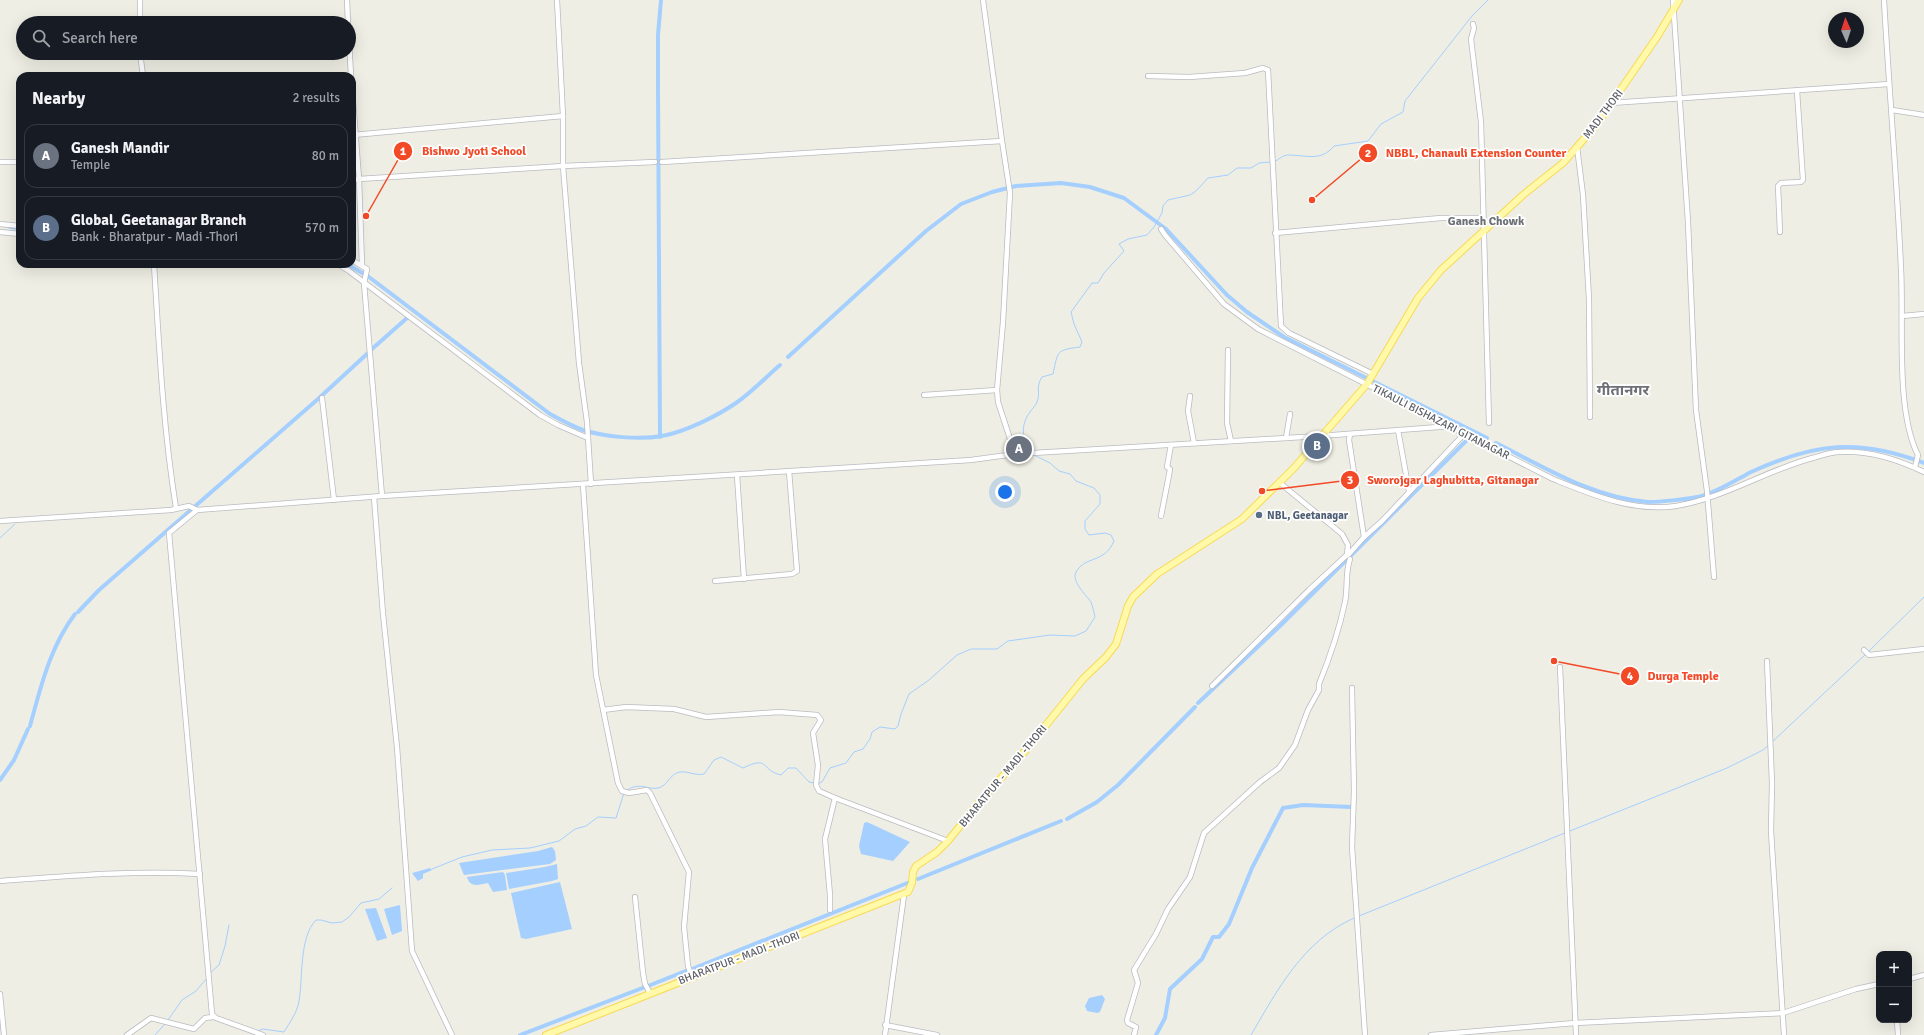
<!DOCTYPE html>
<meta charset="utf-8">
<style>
:root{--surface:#171b24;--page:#20242c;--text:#f1f3f6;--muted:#9ea1a6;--line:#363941;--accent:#f24927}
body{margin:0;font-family:Signika,"Noto Sans Devanagari",sans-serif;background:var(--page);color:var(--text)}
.controls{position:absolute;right:12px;bottom:12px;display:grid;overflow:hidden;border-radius:8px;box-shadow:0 4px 16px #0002}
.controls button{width:36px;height:36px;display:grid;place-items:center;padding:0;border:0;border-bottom:1px solid var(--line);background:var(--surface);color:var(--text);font:20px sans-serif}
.compass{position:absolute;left:1828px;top:12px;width:36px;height:36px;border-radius:50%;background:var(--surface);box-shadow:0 4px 16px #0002;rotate:357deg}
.you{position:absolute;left:1005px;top:492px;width:14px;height:14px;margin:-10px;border:3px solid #fff;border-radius:50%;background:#1a73e8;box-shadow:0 0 0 6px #1a73e833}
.badge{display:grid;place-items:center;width:26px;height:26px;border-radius:50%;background:var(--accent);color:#fff;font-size:13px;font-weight:700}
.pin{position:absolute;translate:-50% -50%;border:2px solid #fff;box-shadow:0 1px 4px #0006}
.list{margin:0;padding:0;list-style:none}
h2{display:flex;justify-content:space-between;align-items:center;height:52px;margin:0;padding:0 16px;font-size:17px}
h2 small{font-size:13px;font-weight:400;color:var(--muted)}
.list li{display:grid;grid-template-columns:26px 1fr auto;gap:12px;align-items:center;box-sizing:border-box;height:64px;margin:0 8px 8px;padding:0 8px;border:1px solid var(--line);border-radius:12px}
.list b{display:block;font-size:15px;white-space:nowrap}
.list p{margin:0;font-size:13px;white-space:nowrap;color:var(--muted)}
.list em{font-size:13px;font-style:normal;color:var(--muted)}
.icon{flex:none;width:22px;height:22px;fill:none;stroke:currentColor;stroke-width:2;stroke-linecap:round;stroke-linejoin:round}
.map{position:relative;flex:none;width:1924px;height:1035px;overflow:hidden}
.search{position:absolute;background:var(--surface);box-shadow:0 4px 16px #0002;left:16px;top:16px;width:340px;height:44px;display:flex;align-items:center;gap:10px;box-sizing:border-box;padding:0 14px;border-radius:22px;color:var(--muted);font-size:15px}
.panel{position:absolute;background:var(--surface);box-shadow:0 4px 16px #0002;left:16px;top:72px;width:340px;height:196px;border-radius:12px}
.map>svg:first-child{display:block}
</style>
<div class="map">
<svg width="1924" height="1035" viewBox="0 0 1924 1035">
<rect width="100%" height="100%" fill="#efeee4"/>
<!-- water -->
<g fill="#a4cfff">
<polygon points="867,822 910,842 893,861 861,854 859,846 864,823"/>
<polygon points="552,847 555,851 556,860 550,864 464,875 459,863 538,851"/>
<polygon points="557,864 558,879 552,881 509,889 506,873 545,867"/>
<polygon points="430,868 432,870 423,874 423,878 418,881 412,873"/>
<path d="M 503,872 L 505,875 L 507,890 L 493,892 L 488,883 C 478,885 470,888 467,877 Z"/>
<polygon points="560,882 572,929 526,939 521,938 511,893"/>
<polygon points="400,905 402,931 392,935 384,909"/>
<polygon points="376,908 387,938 377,941 365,909"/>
<polygon points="1102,995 1105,999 1100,1012 1097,1013 1087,1011 1085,1006 1089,998"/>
</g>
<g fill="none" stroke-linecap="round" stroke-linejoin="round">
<!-- stream -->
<g stroke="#a4cfff" stroke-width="1">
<path d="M 1274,162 C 1278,160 1283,155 1288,155 C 1306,155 1321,162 1334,146 L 1368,141 L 1381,124 L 1403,112 L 1405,101 L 1472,16 L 1488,0"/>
<path d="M 1028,451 C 1023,436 1020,426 1030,412 C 1032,409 1036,405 1037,402 C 1041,392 1035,388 1042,377 L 1053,374 C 1058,351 1056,350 1080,347 L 1082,342 L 1074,324 L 1071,312 L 1092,283 L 1098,283 L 1104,273 L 1124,251 L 1119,244 L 1128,239 L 1147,235 L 1154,227 L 1162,213 L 1163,206 L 1168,200 L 1190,195 L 1196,191 L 1208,178 L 1228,175 L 1237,168 L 1251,168 L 1259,163 L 1271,162"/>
<polyline points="0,538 15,524"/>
<polyline points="1868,652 1924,597"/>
<polyline points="1772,742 1866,654"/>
<path d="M 817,784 L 822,782 L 830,768 L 846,763 L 854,752 L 863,749 L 870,739 L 872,732 L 880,727 L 895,729 L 898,726 L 901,714 L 909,694 L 929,680 L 957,655 L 971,649 L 997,649 L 1008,641 L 1050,635 L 1075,636 L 1086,631 L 1095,617 C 1094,613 1093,607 1091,602 C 1086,595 1071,581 1076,572 C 1086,555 1104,564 1114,541 L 1111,535 L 1105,533 L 1089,535 L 1085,529 L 1085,521 L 1100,504 L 1100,495 L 1094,488 L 1076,481 L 1070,474 L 1059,471 L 1050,463 L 1034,455"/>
<path d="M 626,791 C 639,781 647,790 658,788 C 668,786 669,774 680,772 C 689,771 695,776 704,774 L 714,760 L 721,757 L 743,768 C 770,755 760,770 781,775 L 788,768 L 796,768 L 809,782 L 814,783"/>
<polyline points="1570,831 1727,768 1763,750 1769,745"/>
<polyline points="432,869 462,857 492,850 530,848 559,841 575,829 586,826 598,817 616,818 624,793"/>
<polyline points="1359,916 1565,833"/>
<polyline points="210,973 219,965 225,946 229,925"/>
<polyline points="168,1020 182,1000 196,991 207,978"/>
<path d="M 257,1031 L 263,1029 L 284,1032 C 290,1022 297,1013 299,1001 C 303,979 299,937 316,920 L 321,920 L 332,923 L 342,922 L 349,917 L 361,903 L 379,899 L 392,888"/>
<polyline points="155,1035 165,1024"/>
<path d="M 1251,1035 C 1278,989 1303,941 1354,918"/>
</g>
<!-- canal -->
<g stroke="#a4cfff" stroke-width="4">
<polyline points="10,227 20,228"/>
<path d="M 347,264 L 369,277 L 550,414 C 561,420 572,426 583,430 C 604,437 640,440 662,436 C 685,432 717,416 736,403 C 752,392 766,377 780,365"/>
<polyline points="372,349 407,318"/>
<polyline points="788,357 926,231 961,204 992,192 1016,186 1061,183 1090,187 1124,198 1166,229 1227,295 1247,312 1284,337 1487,438"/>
<polyline points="660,437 658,88 658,35 661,0"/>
<path d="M 1496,443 C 1544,467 1593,498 1648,502 C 1659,502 1691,499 1702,496 C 1719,491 1736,480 1751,472 C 1814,443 1859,438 1924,463"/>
<polyline points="78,612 99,590 318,399 368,353"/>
<polyline points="1198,703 1281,625 1468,439"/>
<path d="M 30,726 C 41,686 50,647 75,614"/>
<polyline points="0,780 14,760 28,729"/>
<polyline points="1067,819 1097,802 1118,785 1195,707"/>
<polyline points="918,879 1061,821"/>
<polyline points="692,969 910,882"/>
<polyline points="648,986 688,970"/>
<polyline points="520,1035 645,987"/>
<polyline points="1156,1035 1165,1018 1170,989 1202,959 1213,937 1219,937 1229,924 1252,868 1283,808 1303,805 1351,807"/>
</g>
<!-- minor casing -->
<g stroke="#b9bbc1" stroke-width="6">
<g id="minor">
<polyline points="140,0 140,23"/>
<polyline points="347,0 348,23"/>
<polyline points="1673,0 1688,222 1696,410 1707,491 1714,577"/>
<path d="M 1884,0 C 1889,90 1897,179 1901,269 C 1904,321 1895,410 1918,455 L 1915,467"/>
<polyline points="1473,24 1474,28 1471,39 1481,122 1489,423"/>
<polyline points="349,40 351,76"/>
<polyline points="140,53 143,76"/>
<polyline points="1148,76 1189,77 1245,73 1263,68 1268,70 1281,326 1289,333 1373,374"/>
<polyline points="352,87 359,179 563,166 655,162"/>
<polyline points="1611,103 1889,84"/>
<polyline points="1892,110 1924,115"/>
<polyline points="563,116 563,166 579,363 587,422 591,484"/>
<polyline points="353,135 563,116 557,0"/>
<polyline points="1002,141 1010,193 1003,322 997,390 998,402 1015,454"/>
<polyline points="1577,147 1583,195 1589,299 1590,417"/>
<polyline points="0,162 20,162"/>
<polyline points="662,162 1002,141 983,0"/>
<polyline points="352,180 359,179 362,265"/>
<polyline points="0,224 20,226"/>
<path d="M 1161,229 L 1165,235 L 1224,304 L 1258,329 L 1553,479 C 1593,495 1632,512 1676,506 C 1725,498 1768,469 1816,457 C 1823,455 1832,452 1839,452 C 1869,450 1897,459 1924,472"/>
<polyline points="0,232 20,234"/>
<polyline points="1780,232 1778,186 1781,183 1801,182 1803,180 1797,91"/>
<polyline points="1275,233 1441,218 1483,218"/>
<polyline points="352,260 367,269 364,283 382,496"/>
<path d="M 154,264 C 159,346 163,427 176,508"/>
<polyline points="338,264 349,271 540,415 558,425 588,438"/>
<polyline points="1902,316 1924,314"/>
<polyline points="1228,350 1227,423 1231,441"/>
<polyline points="924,395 997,390"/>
<polyline points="1190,396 1188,411 1194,443"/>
<polyline points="322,398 334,500"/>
<polyline points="1398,430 1409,491"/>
<polyline points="1286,438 1290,414"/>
<polyline points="737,475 744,579"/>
<polyline points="1280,483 1342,534 1348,545 1347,555"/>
<polyline points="583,485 596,675 618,783 622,791 629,793 647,790 650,793 689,872 684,927 688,966 692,977"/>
<polyline points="374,497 383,614 397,747 412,951 452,1035"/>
<polyline points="197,510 382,496 971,460 1015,454 1320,436 1452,426"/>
<polyline points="1161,516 1169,475 1170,469 1167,467 1171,445"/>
<polyline points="0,521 171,510 189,506 197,510 169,533 212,1014 216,1018 263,1035"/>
<polyline points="1364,537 1382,521 1465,433"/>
<polyline points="1349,554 1364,537 1349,440 1350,434"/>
<polyline points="715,581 792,574 797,571 789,471"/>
<polyline points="1864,650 1869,655 1924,649"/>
<polyline points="1767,661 1772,783 1771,831 1784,1035"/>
<polyline points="1560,667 1576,1035"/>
<polyline points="1212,686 1309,590 1350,552"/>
<polyline points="1352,688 1354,791 1352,847 1365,1035"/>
<polyline points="603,710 626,707 674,709 706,717 779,712 817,715 821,720 813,733 818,765 816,785 819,791 835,798"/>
<path d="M 0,881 C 67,876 133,870 200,874"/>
<polyline points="635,897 643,973 645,984 650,993"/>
<polyline points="830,910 830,895 825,839 835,798 948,841"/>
<polyline points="1909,979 1924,975"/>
<polyline points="0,994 4,1035"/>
<polyline points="1897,1020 1898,1035"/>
<polyline points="885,1025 937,1035"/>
<polyline points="127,1035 151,1018 194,1029 205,1018 213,1017"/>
<polyline points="885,1035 904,895"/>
<path d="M 1134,1035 L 1136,1027 L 1128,1023 L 1127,1020 L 1138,983 L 1134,970 L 1156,934 L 1168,909 L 1190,877 L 1204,833 L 1260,782 L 1279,768 L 1295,745 L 1308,710 L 1319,690 L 1319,684 C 1330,657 1339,631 1345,602 C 1348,588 1345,573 1350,559"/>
<polyline points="1431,1035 1575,1023 1783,1013 1856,989 1879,984"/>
</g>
</g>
<!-- major casing -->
<g stroke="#f8d954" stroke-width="8">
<polyline id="major" points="546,1035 908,892 912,883 913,872 916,866 937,852 948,841 976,806 1026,750 1083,679 1106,657 1116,644 1128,606 1133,597 1157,574 1242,519 1294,468 1367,384 1418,298 1441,270 1523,195 1563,163 1597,124 1657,37 1679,0"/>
</g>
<!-- minor -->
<use href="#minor" stroke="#fff" stroke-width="4.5"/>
<!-- major -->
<use href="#major" stroke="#fff9a9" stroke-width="6"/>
</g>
<!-- markers -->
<circle fill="#5c6f8a" stroke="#fff" stroke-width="1.5" cx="1259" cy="515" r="4"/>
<g text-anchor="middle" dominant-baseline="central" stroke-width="3.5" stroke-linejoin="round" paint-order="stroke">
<!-- street labels -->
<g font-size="11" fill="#5c5f65" stroke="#fff">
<text transform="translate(1603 114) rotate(-53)">MADI THORI</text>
<text transform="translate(1441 422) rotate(27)">TIKAULI BISHAZARI GITANAGAR</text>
<text transform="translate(1003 776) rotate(-50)">BHARATPUR - MADI -THORI</text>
<text transform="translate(739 958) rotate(-21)">BHARATPUR - MADI -THORI</text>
</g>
<!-- service labels -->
<g font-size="11" font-weight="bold" fill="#4e5e75" stroke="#fff" text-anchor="start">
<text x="1267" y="515">NBL, Geetanagar</text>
</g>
<!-- neighbourhood labels -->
<g font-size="12" font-weight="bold" fill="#6d7177" stroke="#fff">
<text x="1486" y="221">Ganesh Chowk</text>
</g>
<!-- district labels -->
<g font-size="15" font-weight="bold" fill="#6d7177" stroke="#fff">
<text x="1623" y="390">गीतानगर</text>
</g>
</g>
<!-- callouts -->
<path fill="none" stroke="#f24927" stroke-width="1.5" d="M366 216L403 151M1312 200L1368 153M1262 491L1350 480M1554 661L1630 676"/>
<g fill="#f24927" stroke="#fff" stroke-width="1.5">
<circle cx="366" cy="216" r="4"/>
<circle cx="1312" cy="200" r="4"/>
<circle cx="1262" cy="491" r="4"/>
<circle cx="1554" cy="661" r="4"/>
<circle cx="403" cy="151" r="10"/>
<circle cx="1368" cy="153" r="10"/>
<circle cx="1350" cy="480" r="10"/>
<circle cx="1630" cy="676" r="10"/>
</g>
<g font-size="12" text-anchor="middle" font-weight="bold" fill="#fff">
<text x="403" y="155">1</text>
<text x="1368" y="157">2</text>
<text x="1350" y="484">3</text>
<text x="1630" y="680">4</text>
</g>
<g font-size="12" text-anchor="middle" font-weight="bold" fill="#f24927" stroke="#fff" stroke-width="3.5" stroke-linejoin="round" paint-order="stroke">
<text x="474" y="155">Bishwo Jyoti School</text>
<text x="1476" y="157">NBBL, Chanauli Extension Counter</text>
<text x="1453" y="484">Sworojgar Laghubitta, Gitanagar</text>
<text x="1683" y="680">Durga Temple</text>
</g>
</svg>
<div class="controls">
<button>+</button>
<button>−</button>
</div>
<svg class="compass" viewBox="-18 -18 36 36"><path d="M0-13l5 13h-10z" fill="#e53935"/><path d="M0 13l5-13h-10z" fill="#9ea1a6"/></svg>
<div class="you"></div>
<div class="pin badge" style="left:1019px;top:449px;background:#6b7280">A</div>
<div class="pin badge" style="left:1317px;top:446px;background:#5c6f8a">B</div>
<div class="search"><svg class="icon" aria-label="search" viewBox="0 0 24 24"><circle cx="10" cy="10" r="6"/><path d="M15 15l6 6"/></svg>Search here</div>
<section class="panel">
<h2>Nearby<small>2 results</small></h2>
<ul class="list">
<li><span class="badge" style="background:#6b7280">A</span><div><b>Ganesh Mandir</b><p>Temple</p></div><em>80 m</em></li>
<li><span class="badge" style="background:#5c6f8a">B</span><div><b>Global, Geetanagar Branch</b><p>Bank · Bharatpur - Madi -Thori</p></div><em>570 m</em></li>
</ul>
</section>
</div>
